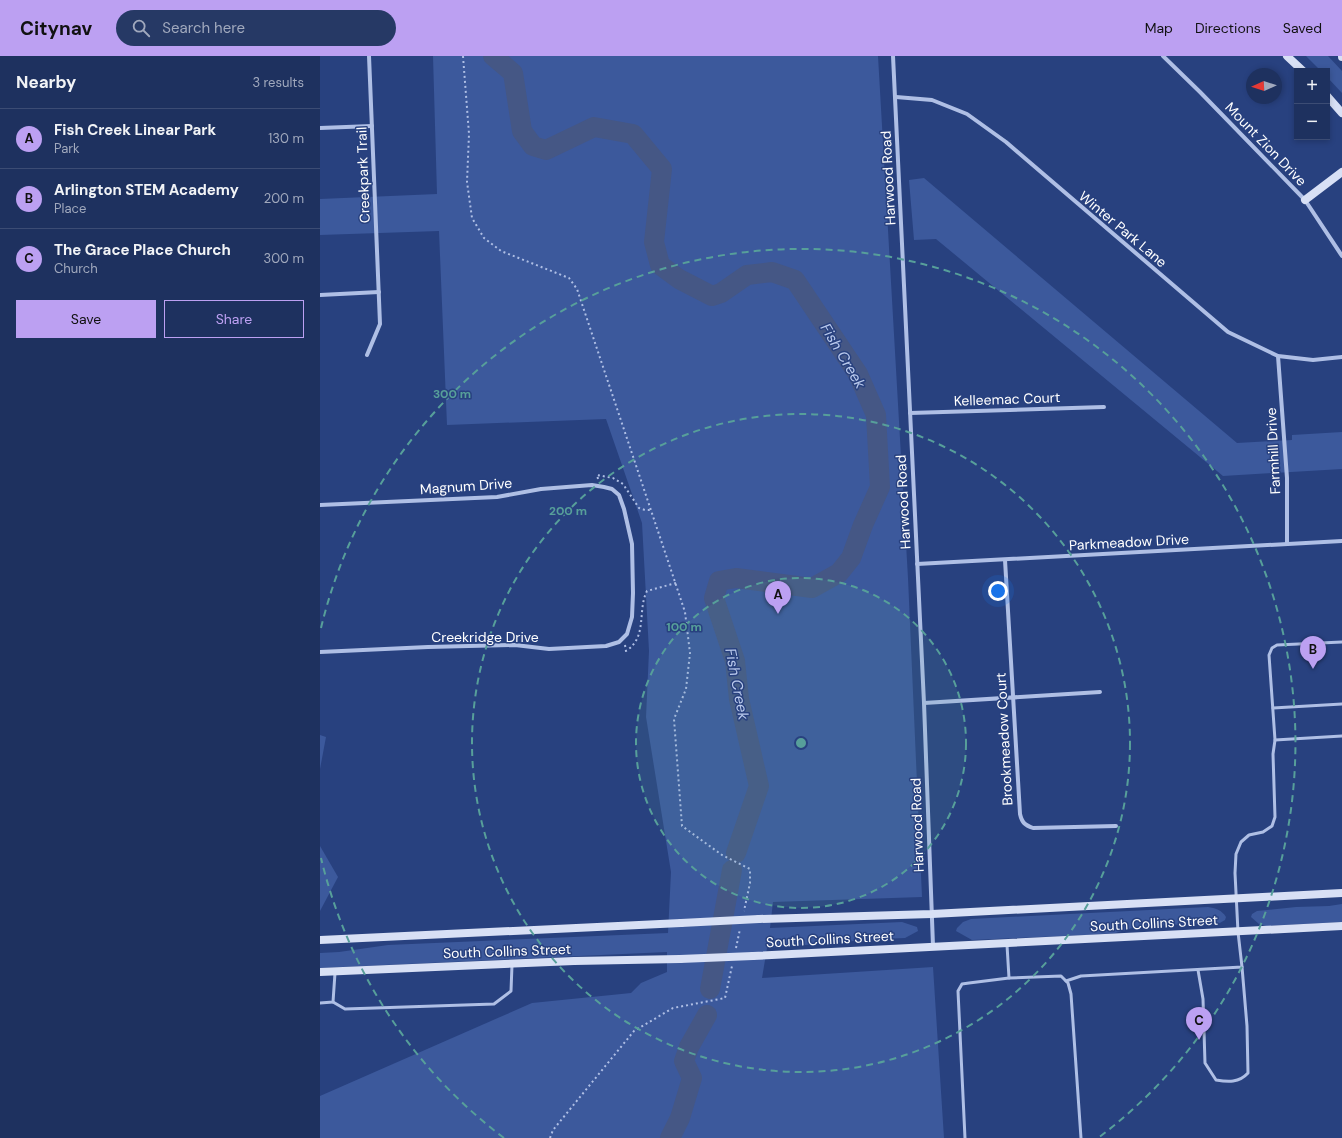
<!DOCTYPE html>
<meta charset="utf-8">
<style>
:root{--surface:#1e315f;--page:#263965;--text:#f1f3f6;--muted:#a1a9bd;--line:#3c4c74;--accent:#bca0f2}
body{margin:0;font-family:"DM Sans",sans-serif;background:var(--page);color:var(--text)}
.controls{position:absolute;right:12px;top:12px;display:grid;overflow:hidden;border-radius:0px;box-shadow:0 2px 6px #0003}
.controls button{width:36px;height:36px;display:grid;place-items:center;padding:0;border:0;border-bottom:1px solid var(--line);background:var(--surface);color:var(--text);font:20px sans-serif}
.compass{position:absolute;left:926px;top:12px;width:36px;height:36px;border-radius:50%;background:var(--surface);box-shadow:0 2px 6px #0003;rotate:267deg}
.you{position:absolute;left:678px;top:535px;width:14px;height:14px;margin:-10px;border:3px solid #fff;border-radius:50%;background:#1a73e8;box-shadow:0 0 0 6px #1a73e833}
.badge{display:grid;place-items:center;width:26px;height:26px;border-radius:50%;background:var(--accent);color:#111;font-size:13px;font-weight:700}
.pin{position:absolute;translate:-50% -33px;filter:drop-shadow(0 1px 2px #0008)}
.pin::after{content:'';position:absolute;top:21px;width:14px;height:12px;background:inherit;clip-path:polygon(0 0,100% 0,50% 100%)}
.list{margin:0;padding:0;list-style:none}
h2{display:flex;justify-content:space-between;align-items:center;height:52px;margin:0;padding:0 16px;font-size:17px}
h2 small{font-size:13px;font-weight:400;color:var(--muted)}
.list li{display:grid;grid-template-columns:26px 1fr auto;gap:12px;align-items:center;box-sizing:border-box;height:60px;padding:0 16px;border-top:1px solid var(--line)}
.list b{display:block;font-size:15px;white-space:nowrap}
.list p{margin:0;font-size:13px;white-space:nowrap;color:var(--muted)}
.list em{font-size:13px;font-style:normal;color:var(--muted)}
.actions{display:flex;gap:8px;padding:12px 16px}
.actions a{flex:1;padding:9px 0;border:1px solid var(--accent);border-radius:0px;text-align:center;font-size:14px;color:var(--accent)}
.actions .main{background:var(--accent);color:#111}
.icon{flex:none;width:22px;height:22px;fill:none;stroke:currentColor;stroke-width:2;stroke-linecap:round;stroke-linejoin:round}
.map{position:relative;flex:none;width:1022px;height:1082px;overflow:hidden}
header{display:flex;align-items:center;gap:24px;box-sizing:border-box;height:56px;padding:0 20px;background:var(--accent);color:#111}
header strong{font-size:19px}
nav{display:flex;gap:22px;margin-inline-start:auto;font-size:14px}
.search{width:280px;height:36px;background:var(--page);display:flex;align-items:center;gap:10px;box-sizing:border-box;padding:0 14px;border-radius:22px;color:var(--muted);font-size:15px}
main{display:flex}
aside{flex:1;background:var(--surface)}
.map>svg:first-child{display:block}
</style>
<header>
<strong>Citynav</strong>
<div class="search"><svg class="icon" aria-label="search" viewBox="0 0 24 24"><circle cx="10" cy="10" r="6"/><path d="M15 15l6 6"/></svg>Search here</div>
<nav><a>Map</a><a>Directions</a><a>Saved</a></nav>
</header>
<main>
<aside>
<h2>Nearby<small>3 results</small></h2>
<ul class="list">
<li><span class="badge">A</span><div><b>Fish Creek Linear Park</b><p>Park</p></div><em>130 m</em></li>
<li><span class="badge">B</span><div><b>Arlington STEM Academy</b><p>Place</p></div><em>200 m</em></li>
<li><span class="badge">C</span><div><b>The Grace Place Church</b><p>Church</p></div><em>300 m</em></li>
</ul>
<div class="actions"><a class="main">Save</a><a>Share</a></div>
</aside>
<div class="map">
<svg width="1022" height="1082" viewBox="0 0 1022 1082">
<rect width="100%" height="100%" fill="#28417f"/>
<!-- green -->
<g fill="#3c599c">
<polygon points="113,0 558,0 588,522 602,841 453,846 450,872 582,866 597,871 598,875 585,882 559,883 447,892 442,922 613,911 624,1082 0,1082 0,1040 212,947 311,937 321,927 347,916 347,896 0,912 0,897 19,896 68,889 348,877 351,816 326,661 329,595 322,467 286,363 127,369 119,175 0,179 0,143 117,138"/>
<polygon points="986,0 1008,0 1022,15 1022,37 1007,21 1007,15 1001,15"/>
<polygon points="604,122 917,387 972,384 972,379 1022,376 1022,413 903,420 616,183 594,184 589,124"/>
<polygon points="0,679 6,681 0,713"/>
<polygon points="0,790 18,821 0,855"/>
<polygon points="1022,848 1022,866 946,870 939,868 931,861 932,858 937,855 976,851 1009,850"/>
<path d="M 888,851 C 895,852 902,854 906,861 L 905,864 L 898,868 L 884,867 L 816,871 L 795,877 L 767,879 L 652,884 L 636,875 L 637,872 L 643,866 L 651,863 Z"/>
</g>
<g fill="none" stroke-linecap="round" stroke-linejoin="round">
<!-- river -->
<g stroke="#455785" stroke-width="20">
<polyline points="173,0 193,17 202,75 213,90 226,94 274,71 313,78 342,113 334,186 340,209 359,223 392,240 401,237 427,219 452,216 475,224 538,318 556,359 560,431 543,469 531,502 519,517 492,532 416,522 399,525 394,542 415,605 419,643 439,730 416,797"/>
<polyline points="390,933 412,814"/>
<polyline points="350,1082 360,1062 372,1022 364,1005 369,991 387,959"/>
</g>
<!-- path -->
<g stroke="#afbfe5" stroke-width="2" stroke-dasharray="2 3" stroke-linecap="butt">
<polyline points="143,0 149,78 147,126 152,162 164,182 181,195 249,222 257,233 365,556 370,597 366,633 354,663 362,770 402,799 430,813 430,827 424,855"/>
<polyline points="278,423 277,419 293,422 303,428 319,452 325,454 331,454"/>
<path d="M 305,589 L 306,595 C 328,581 317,554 327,535 L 356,527"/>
<polyline points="416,892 420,873"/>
<polyline points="230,1082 233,1074 314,975 353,952 405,942 412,910"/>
</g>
<!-- lane -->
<g stroke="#afbfe5" stroke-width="3">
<polyline points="953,652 1022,648"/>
<polyline points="955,684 1022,680"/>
<polyline points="687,889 689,922"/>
<path d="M 878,914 L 883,943 L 885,1007 L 896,1024 C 908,1026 919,1027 928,1017 L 927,970 L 922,911"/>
<polyline points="746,925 761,920 922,911 918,876 915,817 916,798 921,786 929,779 943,776 952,770 955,761 953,698 955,684 949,599 952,592 957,589 1022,586"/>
<polyline points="13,946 25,953 174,948 191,935 192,909"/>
<polyline points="0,947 13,946 15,917"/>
<polyline points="645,1082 638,935 642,928 649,927 689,922 741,920 748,927 751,938 761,1082"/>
</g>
<!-- street -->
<g stroke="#afbfe5" stroke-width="4">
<polyline points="573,0 604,647 613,890"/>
<polyline points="843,0 880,36 985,144 1022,200"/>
<polyline points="576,41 612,44 647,58 686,86 908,276 958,300 993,304 1022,301"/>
<polyline points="0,72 52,70"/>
<polyline points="0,239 59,236"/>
<polyline points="47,299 60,268 49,0"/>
<polyline points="958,300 967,422 967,488"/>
<polyline points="590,357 784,351"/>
<polyline points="0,449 177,441 221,433 272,429 284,431 292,433 299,439 304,453 312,488 313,537 312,561 307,578 299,586 286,590 229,593 195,589 108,591 0,596"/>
<path d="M 685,504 L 700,758 C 702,767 705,769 713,772 L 796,770"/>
<polyline points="597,508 1022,485"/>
<polyline points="604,647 780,636"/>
</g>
<!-- secondary -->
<g stroke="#d8e0f5" stroke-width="8">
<polyline points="967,0 983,15"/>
<polyline points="1022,0 1022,1"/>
<polyline points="1007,40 1022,57"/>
<polyline points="985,144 1022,116"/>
<polyline points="439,863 612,858 1022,837"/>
<polyline points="0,884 361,867"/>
<polyline points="433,900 1022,870"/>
<polyline points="0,916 254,905 360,903"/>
</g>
<!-- secondary-bridge -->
<g stroke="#d8e0f5" stroke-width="8">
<polyline points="361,867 439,863"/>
<polyline points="360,903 433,900"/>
</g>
</g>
<!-- distance rings -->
<circle cx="481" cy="687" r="165" fill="#579f9a" fill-opacity=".12"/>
<g fill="none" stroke="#579f9a" stroke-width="2" stroke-dasharray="7 5">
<circle cx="481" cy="687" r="165"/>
<circle cx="481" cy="687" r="329"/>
<path d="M184 1082A494 494 0 0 1 1 802M1 572A494 494 0 1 1 778 1082"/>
</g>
<g text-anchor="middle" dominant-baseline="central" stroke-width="3" stroke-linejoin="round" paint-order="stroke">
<!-- street labels -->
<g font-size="14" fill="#fff" stroke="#28417f">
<text transform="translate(946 88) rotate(46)">Mount Zion Drive</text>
<text transform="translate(43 119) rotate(-92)">Creekpark Trail</text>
<text transform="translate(568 122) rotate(-93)">Harwood Road</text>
<text transform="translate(803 173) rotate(40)">Winter Park Lane</text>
<text transform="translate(687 343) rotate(-2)">Kelleemac Court</text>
<text transform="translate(953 395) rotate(-93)">Farmhill Drive</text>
<text transform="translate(146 430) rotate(-4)">Magnum Drive</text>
<text transform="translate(583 446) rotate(-93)">Harwood Road</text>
<text transform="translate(809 486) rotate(-3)">Parkmeadow Drive</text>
<text x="165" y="581">Creekridge Drive</text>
<text transform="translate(684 683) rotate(-93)">Brookmeadow Court</text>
<text transform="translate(597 769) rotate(-92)">Harwood Road</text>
<text transform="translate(834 867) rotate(-3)">South Collins Street</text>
<text transform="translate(510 883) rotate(-3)">South Collins Street</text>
<text transform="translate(187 895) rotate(-2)">South Collins Street</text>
</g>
<!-- water labels -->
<g font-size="15" font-style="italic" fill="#bacaed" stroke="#28417f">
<text transform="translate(523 300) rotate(59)">Fish Creek</text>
<text transform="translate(417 628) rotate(79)">Fish Creek</text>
</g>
</g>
<circle cx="481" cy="687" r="6" fill="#579f9a" stroke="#28417f" stroke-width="2"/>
<g font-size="12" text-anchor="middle" font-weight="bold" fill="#579f9a" stroke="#28417f" stroke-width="3" stroke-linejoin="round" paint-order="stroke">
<text x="132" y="342">300 m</text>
<text x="248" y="459">200 m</text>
<text x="364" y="575">100 m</text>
</g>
</svg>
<div class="controls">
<button>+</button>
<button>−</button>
</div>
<svg class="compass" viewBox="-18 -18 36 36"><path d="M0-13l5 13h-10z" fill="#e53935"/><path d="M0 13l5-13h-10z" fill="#a1a9bd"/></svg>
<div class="you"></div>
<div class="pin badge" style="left:458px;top:558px">A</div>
<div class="pin badge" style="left:993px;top:613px">B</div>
<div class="pin badge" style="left:879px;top:984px">C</div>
</div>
</main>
